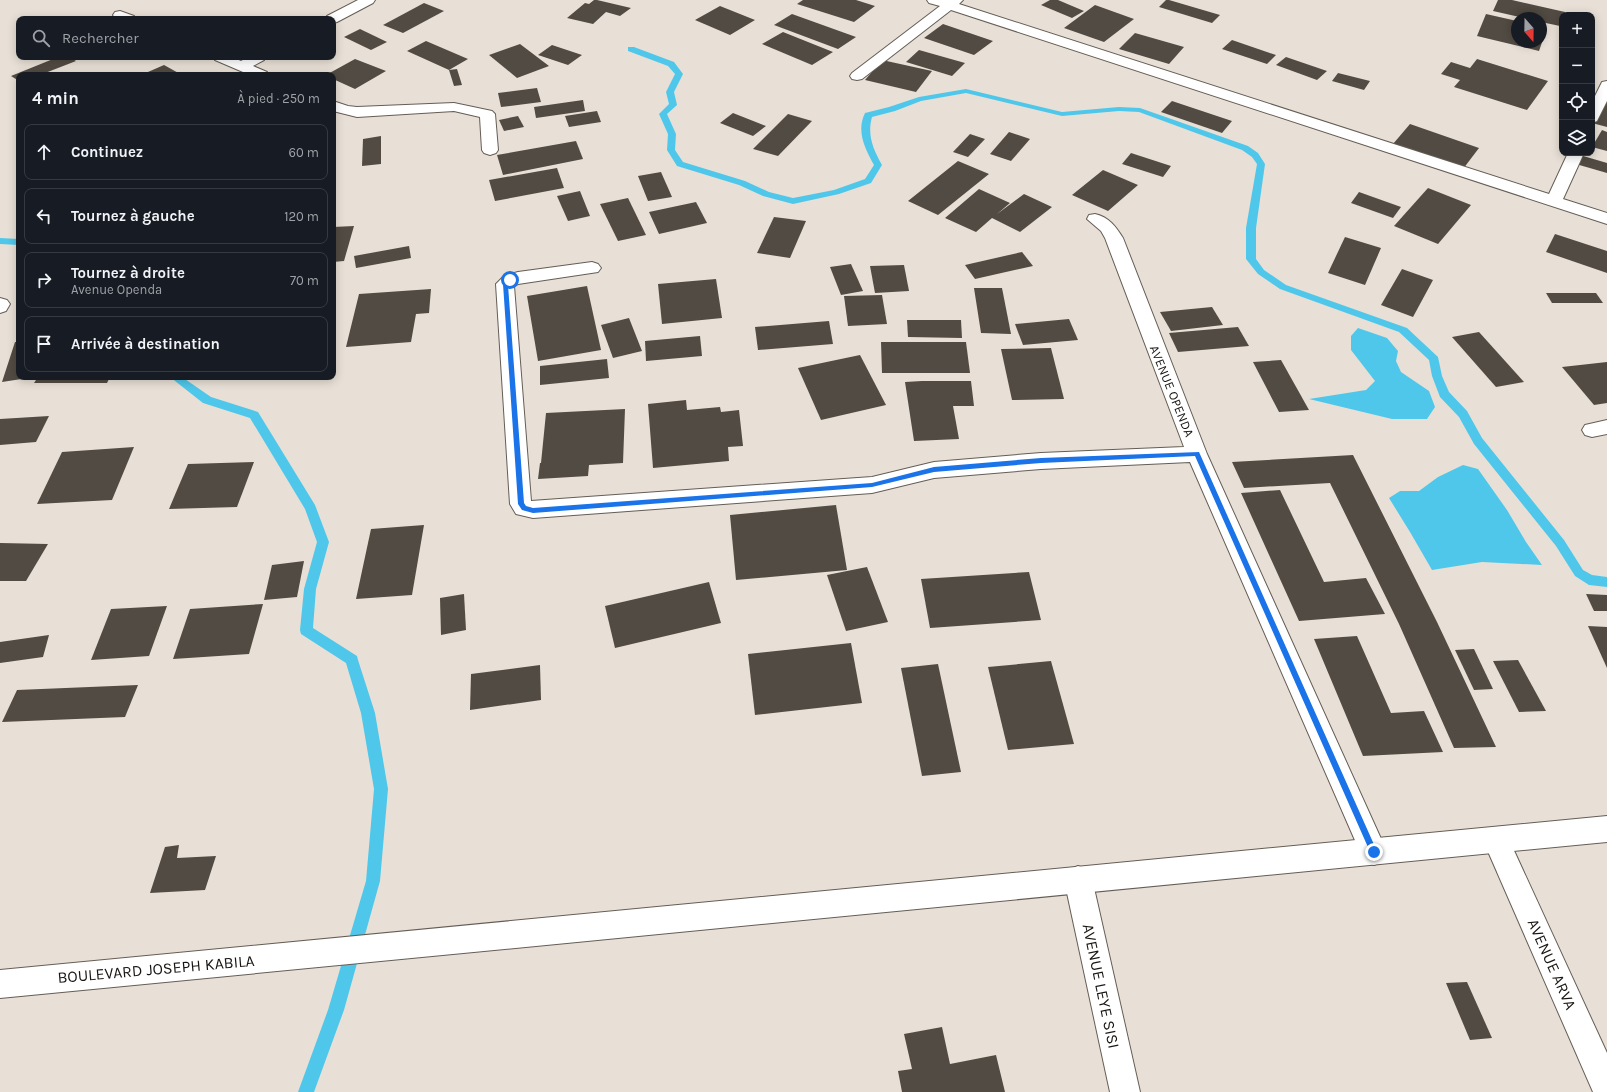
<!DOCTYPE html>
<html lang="fr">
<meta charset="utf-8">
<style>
:root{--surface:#171b24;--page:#242831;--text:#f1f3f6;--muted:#9ea1a6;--line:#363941}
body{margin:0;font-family:Karla,sans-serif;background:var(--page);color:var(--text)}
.controls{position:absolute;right:12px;top:12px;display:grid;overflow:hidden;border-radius:8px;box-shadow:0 2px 10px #0003}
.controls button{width:36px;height:36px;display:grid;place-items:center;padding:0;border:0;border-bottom:1px solid var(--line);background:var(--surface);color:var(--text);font:20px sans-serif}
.compass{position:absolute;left:1511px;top:12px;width:36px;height:36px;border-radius:50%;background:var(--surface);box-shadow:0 2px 10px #0003;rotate:160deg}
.stop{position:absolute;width:12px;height:12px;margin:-9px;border:3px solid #1a73e8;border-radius:50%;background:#fff}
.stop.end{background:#1a73e8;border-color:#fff;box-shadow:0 1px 4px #0008}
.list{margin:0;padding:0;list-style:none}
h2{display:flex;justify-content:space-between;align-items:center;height:52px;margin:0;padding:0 16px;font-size:17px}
h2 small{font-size:13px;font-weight:400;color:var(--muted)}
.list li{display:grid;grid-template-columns:26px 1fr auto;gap:12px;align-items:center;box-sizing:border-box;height:56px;margin:0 8px 8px;padding:0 8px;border:1px solid var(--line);border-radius:8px}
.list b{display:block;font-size:15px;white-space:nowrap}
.list p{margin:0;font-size:13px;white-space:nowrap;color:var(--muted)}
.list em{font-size:13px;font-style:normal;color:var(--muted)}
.icon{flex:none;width:22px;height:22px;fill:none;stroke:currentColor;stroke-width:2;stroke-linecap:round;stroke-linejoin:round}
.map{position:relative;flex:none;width:1607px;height:1092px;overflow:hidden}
.search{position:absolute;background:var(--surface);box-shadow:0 2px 10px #0003;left:16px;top:16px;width:320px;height:44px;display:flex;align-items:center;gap:10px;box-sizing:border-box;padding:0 14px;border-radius:8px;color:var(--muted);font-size:15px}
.panel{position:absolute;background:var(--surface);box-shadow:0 2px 10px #0003;left:16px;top:72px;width:320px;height:308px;border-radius:8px}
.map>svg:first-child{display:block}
</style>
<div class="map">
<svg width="1607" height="1092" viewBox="0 0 1607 1092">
<rect width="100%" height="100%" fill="#e8e0d6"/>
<!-- water -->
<g fill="#4fc7ea">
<polygon points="1358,328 1387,338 1398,351 1396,361 1401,372 1429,391 1435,407 1427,419 1392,419 1309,399 1366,390 1375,381 1351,350 1351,336"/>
<polygon points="1463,465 1478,469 1507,510 1526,542 1542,565 1482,562 1432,570 1410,532 1389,498 1400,491 1419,491 1438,477"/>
</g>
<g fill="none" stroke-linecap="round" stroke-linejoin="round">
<!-- stream -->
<g fill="#4fc7ea" fill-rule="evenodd">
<path d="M 628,47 L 634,47 L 674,62 L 683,74 L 674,92 L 677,105 L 667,114 L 676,134 L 675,150 L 683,162 L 745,181 L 769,192 L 793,198 L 834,190 L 865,179 L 874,165 C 865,149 856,131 865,113 L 889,107 L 919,97 L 966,89 L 1062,112 L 1119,107 L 1140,108 L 1248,146 L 1258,153 L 1265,164 L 1256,228 L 1256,259 L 1264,270 L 1286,285 L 1407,328 L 1438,357 L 1442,376 L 1449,392 L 1467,411 L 1482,438 L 1564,540 L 1583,570 L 1592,575 L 1607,577 L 1607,587 L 1589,585 L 1575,576 L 1556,546 L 1474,444 L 1459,417 L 1440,397 L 1432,376 L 1429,360 L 1399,332 L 1280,289 L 1258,274 L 1246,259 L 1246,228 L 1257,164 L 1252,157 L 1242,150 L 1139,112 L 1119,111 L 1062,116 L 966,93 L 921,101 L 895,111 L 872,117 C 867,135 873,149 882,165 L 871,183 L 839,194 L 793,204 L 763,196 L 739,185 L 677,166 L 667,150 L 668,134 L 659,114 L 669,104 L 666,92 L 675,74 L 668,66 L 628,51 Z"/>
<polygon points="0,238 19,239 19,245 0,244"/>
<polygon points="170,377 182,377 211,397 258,412 315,505 329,542 316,589 313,628 357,656 358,660 375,713 388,789 380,881 344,1010 314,1092 298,1092 328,1010 366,881 374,789 361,713 346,663 301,634 300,630 304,589 317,542 305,509 250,418 203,403"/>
</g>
</g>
<!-- building -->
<g fill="#524b43">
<polygon points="594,0 597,0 631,8 620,16 606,12 593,24 567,18 585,3 589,4"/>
<polygon points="803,0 856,0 875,6 854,22 797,4"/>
<polygon points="1050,0 1058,0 1084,11 1072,18 1041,5"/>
<polygon points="1166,0 1169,0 1220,15 1212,23 1159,7"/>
<polygon points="1498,0 1512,0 1565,12 1564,15 1562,15 1560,26 1541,22 1541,18 1524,18 1493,11"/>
<polygon points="424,3 444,11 403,33 383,25"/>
<polygon points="1095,5 1134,19 1104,42 1064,28"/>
<polygon points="720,6 755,20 730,35 695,20"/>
<polygon points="792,14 856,37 838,49 774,25"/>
<polygon points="1486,14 1517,21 1517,42 1541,42 1541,27 1547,28 1539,51 1477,36"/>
<polygon points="943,24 993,41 974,55 924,38"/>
<polygon points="360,29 387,42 371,50 344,37"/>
<polygon points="783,32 833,52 812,65 762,44"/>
<polygon points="1135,33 1184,47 1169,64 1119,49"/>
<polygon points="1232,40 1276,55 1267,64 1222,49"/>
<polygon points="426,41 468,59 449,70 407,51"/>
<polygon points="520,44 549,66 517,78 489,55"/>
<polygon points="552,45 582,55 568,65 538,55"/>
<polygon points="919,50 965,63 952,76 906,62"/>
<polygon points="58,57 70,57 76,61 40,75 19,75 19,81 11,76"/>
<polygon points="1286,57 1327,71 1317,80 1276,65"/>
<polygon points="355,59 386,71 355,89 333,79 333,75 326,75"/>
<polygon points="1477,59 1548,81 1527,110 1454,87 1460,80 1441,74 1451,62 1470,68"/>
<polygon points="882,60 932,71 916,92 865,80"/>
<polygon points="164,65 182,75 141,75"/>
<polygon points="457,69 462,85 454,86 449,70"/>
<polygon points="1338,73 1370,81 1364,90 1332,81"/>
<polygon points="537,88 541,102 501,107 498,93"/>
<polygon points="1607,99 1607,127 1592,123 1592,117"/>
<polygon points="583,100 585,111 536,118 534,107"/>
<polygon points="1172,101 1232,121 1222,133 1161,112"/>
<polygon points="597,111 601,122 569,127 565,116"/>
<polygon points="733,113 766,126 753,136 720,123"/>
<polygon points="788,114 812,121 778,156 753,149"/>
<polygon points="518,116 524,127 504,131 499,120"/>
<polygon points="1410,124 1479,148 1463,169 1393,144"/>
<polygon points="1602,130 1607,132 1607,151 1592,147"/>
<polygon points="1009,132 1030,139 1011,161 990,154"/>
<polygon points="970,134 985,139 968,157 953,152"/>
<polygon points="381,136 381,164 362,166 363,139"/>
<polygon points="576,141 583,159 503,175 497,155"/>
<polygon points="1131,153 1171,166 1163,177 1122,164"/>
<polygon points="1573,153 1607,163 1607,173 1569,162"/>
<polygon points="958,161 989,174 938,215 908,201"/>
<polygon points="557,168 564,188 495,201 489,180"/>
<polygon points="1103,170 1138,185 1108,211 1072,195"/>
<polygon points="661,172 672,197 648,201 638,176"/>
<polygon points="1428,188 1471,205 1438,244 1394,226"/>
<polygon points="979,189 1010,203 997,214 1024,194 1052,207 1020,232 992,218 976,232 945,218"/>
<polygon points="580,191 590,216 568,221 557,196"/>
<polygon points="1359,192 1401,207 1393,218 1351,203"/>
<polygon points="628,198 646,235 618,241 600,204"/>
<polygon points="696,202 707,223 659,234 649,212"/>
<polygon points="774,217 806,221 790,258 757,253"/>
<polygon points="354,226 344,261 333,262 333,227"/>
<polygon points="1555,234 1607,251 1607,273 1546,252"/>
<polygon points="1345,237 1381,248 1365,285 1328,273"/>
<polygon points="409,246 411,258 356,268 354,256"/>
<polygon points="1022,252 1033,266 975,279 965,265"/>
<polygon points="851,264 863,291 841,295 830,267"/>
<polygon points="904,265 909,291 875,293 870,266"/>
<polygon points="1402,269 1433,280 1413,317 1381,305"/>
<polygon points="716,279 722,318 662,324 658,284"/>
<polygon points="587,286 601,350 538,361 527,296"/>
<polygon points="974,288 1002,288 1011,334 981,333"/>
<polygon points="431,289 429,313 416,314 411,342 346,347 359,294"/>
<polygon points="1546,293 1596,293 1603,303 1552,303"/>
<polygon points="882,295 887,324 848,326 844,296"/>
<polygon points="1212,307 1223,325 1171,331 1160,312"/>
<polygon points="629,318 642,351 613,358 601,325"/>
<polygon points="1069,319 1078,340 1023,345 1015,324"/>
<polygon points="907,320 961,320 962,338 908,337"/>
<polygon points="829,321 833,344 758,350 755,327"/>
<polygon points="1238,327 1249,346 1178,352 1169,333"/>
<polygon points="1479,332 1524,382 1496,387 1452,337"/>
<polygon points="700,336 702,356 646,361 645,341"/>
<polygon points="15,342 19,342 19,377 28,378 2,382"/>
<polygon points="881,342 966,342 970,373 882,373"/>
<polygon points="1051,348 1064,399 1012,400 1001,349"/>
<polygon points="860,355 886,405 821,420 798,368"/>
<polygon points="607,359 609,378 540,385 540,366"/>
<polygon points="1281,360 1309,410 1279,412 1253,362"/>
<polygon points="1607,362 1607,403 1594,405 1562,367"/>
<polygon points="38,377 110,377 107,383 34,383"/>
<polygon points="922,381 971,381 974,406 953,406 959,439 914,441 905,382"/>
<polygon points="686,400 687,410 720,407 721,412 739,410 743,446 728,447 729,461 653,468 648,404"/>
<polygon points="625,409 623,463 589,465 588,476 538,479 540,463 541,463 546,413"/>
<polygon points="49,416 36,442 0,445 0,419"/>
<polygon points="134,447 112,500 37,504 62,452"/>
<polygon points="1353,455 1437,622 1496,747 1454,748 1399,624 1330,483 1244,488 1232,462"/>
<polygon points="254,462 237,507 169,509 188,464"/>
<polygon points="1280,490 1324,582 1366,578 1385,614 1299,621 1241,493"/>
<polygon points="836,505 847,570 736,580 730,515"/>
<polygon points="424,525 412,595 356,599 371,529"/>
<polygon points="0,543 48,544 26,581 0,581"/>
<polygon points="304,561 297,597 264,600 272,565"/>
<polygon points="867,567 888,622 846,631 827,575"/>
<polygon points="1029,572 1041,620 930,628 921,579"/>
<polygon points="709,582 721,623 615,648 605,606"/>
<polygon points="464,594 466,630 441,635 440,598"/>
<polygon points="1586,594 1607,595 1607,611 1594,611"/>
<polygon points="263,604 249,654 173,659 190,609"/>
<polygon points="167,606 149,656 91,660 111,609"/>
<polygon points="1588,626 1607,627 1607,668"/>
<polygon points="49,635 43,657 0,663 0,642"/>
<polygon points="1357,636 1391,713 1424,711 1443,752 1363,756 1314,639"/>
<polygon points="851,643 862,703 755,715 748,654"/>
<polygon points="1474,649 1493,689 1474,690 1455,650"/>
<polygon points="1518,660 1546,711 1519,712 1493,661"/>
<polygon points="1051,661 1074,744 1008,750 988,667"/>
<polygon points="938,664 961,772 922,776 901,668"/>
<polygon points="540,665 541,700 470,710 471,674"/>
<polygon points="138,685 125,717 2,722 17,690"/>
<polygon points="179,845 177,858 216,856 205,890 150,893 165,847"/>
<polygon points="1467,982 1492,1038 1470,1040 1446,983"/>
<polygon points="942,1027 950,1064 996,1055 1005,1092 902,1092 898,1071 912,1069 904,1034"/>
</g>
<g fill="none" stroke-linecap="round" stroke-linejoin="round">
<!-- minor casing -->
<g stroke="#645d55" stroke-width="2">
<g id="minor">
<polygon points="358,0 375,0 373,3 337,22 333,23 333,19 325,19 327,16"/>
<polygon points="927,0 963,0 959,4 1549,194 1568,153 1584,153 1563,199 1607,213 1607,224 951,10 862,79 857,80 852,79 850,76 852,73 940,6 929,3"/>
<polygon points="120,11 134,16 136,19 115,18 113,15 115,12"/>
<polygon points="213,57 232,57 241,61 248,57 266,57 264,60 253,66 267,72 269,75 250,75 215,60"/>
<polygon points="1607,81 1607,101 1597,121 1592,123 1592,102 1602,82"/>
<polygon points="333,101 348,106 357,107 454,103 492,111 495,114 498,150 496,153 490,155 484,153 482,150 480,117 454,111 357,117 333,111"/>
<path d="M 1095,214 C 1109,217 1116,227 1123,238 L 1207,454 L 1387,852 L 1384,861 L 1374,865 L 1364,861 L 1190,462 L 1041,469 L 934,478 L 872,493 L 533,518 L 516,514 L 510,504 L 496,284 L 504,276 L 518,272 L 592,262 L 598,264 L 601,268 L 598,272 L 518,284 L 514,286 L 531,501 L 872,477 L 934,462 L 1041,453 L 1184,447 L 1105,238 L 1101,231 L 1087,219 L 1089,215 Z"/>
<polygon points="0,298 7,300 10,304 6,311 0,313"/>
<polygon points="1607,420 1607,434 1592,437 1585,435 1582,430 1585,425"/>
<polygon points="1496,827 1505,831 1607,1053 1607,1092 1593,1092 1483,840 1487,831"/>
<polygon points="1078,866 1088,870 1092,879 1140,1092 1110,1092 1064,879 1068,870"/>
</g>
</g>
<!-- tertiary casing -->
<g stroke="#645d55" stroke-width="2">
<polygon id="tertiary" points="1607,816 1607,842 0,998 0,970"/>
</g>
<!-- minor -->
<use href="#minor" fill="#fff" fill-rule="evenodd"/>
<!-- tertiary -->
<use href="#tertiary" fill="#fff" fill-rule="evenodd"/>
</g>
<!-- route -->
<polygon fill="#1a73e8" points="510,278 512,280 508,285 524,503 526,506 533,508 872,483 934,467 1041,458 1199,452 1376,849 1376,854 1371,854 1195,456 1041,463 934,472 872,487 533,513 522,510 518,504 503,284"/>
<g text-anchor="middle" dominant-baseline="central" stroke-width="4" stroke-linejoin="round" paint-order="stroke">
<!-- street labels -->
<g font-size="13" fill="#181512" stroke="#fff">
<text transform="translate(1172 391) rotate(68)">AVENUE OPENDA</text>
</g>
<!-- near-street labels -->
<g font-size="16" fill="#181512" stroke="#fff">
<text transform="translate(1552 964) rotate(66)">AVENUE ARVA</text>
<text transform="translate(156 969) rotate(-5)">BOULEVARD JOSEPH KABILA</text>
<text transform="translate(1101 986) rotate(78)">AVENUE LEYE SISI</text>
</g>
</g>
</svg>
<div class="controls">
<button>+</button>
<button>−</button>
<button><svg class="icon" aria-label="locate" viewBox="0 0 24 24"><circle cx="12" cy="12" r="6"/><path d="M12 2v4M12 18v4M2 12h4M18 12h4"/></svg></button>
<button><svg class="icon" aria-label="layers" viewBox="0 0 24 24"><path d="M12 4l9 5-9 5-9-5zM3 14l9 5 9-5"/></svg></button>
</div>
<svg class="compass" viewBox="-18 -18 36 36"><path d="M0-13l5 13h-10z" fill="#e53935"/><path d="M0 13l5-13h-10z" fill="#9ea1a6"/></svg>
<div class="stop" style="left:510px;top:280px"></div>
<div class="stop end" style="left:1374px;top:852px"></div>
<div class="search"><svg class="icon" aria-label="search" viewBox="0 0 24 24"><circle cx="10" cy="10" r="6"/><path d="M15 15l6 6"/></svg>Rechercher</div>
<section class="panel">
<h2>4 min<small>À pied · 250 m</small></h2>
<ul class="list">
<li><svg class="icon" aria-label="ahead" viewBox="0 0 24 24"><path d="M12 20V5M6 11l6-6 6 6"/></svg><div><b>Continuez</b></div><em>60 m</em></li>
<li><svg class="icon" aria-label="left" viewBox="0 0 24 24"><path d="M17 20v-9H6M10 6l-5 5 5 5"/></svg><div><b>Tournez à gauche</b></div><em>120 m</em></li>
<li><svg class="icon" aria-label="right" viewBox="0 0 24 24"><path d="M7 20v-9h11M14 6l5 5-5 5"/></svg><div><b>Tournez à droite</b><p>Avenue Openda</p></div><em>70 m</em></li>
<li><svg class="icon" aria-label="arrive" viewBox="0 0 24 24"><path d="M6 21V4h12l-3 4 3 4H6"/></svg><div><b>Arrivée à destination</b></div></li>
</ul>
</section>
</div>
